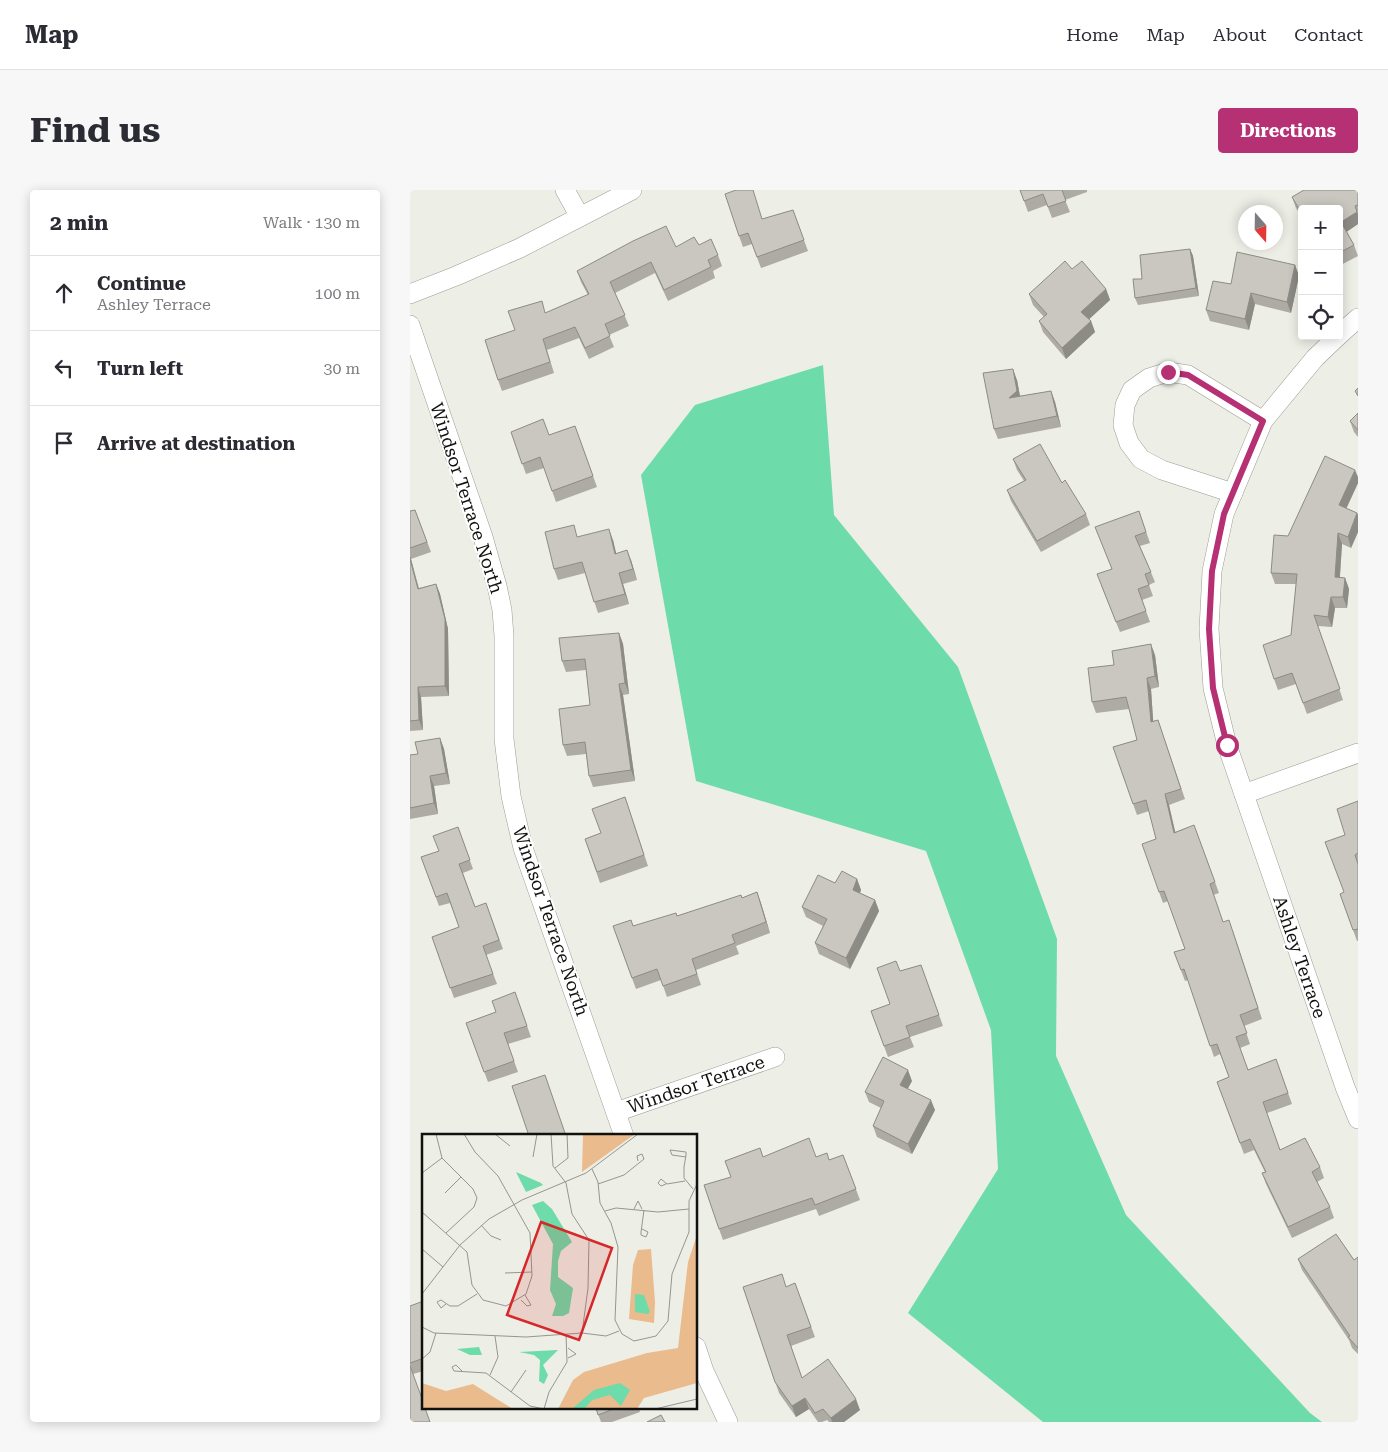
<!DOCTYPE html>
<meta charset="utf-8">
<style>
:root{--surface:#fff;--page:#f7f7f7;--text:#2b2b33;--muted:#7c7c81;--line:#e1e1e2;--accent:#b63074}
body{margin:0;font-family:"Roboto Serif",serif;background:var(--page);color:var(--text)}
.controls{position:absolute;right:15px;top:15px;display:grid;overflow:hidden;border-radius:5px;box-shadow:0 2px 12px #0003}
.controls button{width:45px;height:45px;display:grid;place-items:center;padding:0;border:0;border-bottom:1px solid var(--line);background:var(--surface);color:var(--text);font:25px sans-serif}
.compass{position:absolute;left:828px;top:15px;width:45px;height:45px;border-radius:50%;background:var(--surface);box-shadow:0 2px 12px #0003;rotate:160deg}
.stop{position:absolute;width:15px;height:15px;margin:-11px;border:4px solid #b63074;border-radius:50%;background:#fff}
.stop.end{background:#b63074;border-color:#fff;box-shadow:0 1px 5px #0008}
.list{margin:0;padding:0;list-style:none}
h2{display:flex;justify-content:space-between;align-items:center;height:65px;margin:0;padding:0 20px;font-size:21px}
h2 small{font-size:16px;font-weight:400;color:var(--muted)}
.list li{display:grid;grid-template-columns:32px 1fr auto;gap:15px;align-items:center;box-sizing:border-box;height:75px;padding:0 20px;border-top:1px solid var(--line)}
.list b{display:block;font-size:19px;white-space:nowrap}
.list p{margin:0;font-size:16px;white-space:nowrap;color:var(--muted)}
.list em{font-size:16px;font-style:normal;color:var(--muted)}
.icon{flex:none;width:28px;height:28px;fill:none;stroke:currentColor;stroke-width:2;stroke-linecap:round;stroke-linejoin:round}
.map{position:relative;flex:none;width:948px;height:1232px;overflow:hidden;border-radius:5px}
header{display:flex;align-items:center;gap:30px;box-sizing:border-box;height:70px;padding:0 25px;background:var(--surface);border-bottom:1px solid var(--line)}
header strong{font-size:24px}
nav{display:flex;gap:28px;margin-inline-start:auto;font-size:18px}
.intro{display:flex;align-items:center;justify-content:space-between;box-sizing:border-box;height:120px;padding:0 30px}
h1{margin:0;font-size:35px}
.button{padding:12px 22px;border-radius:5px;background:var(--accent);color:#fff;font-size:18px;font-weight:700}
main{display:flex;gap:30px;padding:0 30px}
aside{flex:1;background:var(--surface);border-radius:5px;box-shadow:0 2px 12px #0003}
.map>svg:first-child{display:block}
</style>
<header>
<strong>Map</strong>
<nav><a>Home</a><a>Map</a><a>About</a><a>Contact</a></nav>
</header>
<div class="intro"><h1>Find us</h1><a class="button">Directions</a></div>
<main>
<aside>
<h2>2 min<small>Walk · 130 m</small></h2>
<ul class="list">
<li><svg class="icon" aria-label="ahead" viewBox="0 0 24 24"><path d="M12 20V5M6 11l6-6 6 6"/></svg><div><b>Continue</b><p>Ashley Terrace</p></div><em>100 m</em></li>
<li><svg class="icon" aria-label="left" viewBox="0 0 24 24"><path d="M17 20v-9H6M10 6l-5 5 5 5"/></svg><div><b>Turn left</b></div><em>30 m</em></li>
<li><svg class="icon" aria-label="arrive" viewBox="0 0 24 24"><path d="M6 21V4h12l-3 4 3 4H6"/></svg><div><b>Arrive at destination</b></div></li>
</ul>
</aside>
<div class="map">
<svg width="948" height="1232" viewBox="0 0 948 1232">
<rect width="100%" height="100%" fill="#edeee6"/>
<!-- water -->
<polygon fill="#6ddbaa" points="413,175 424,325 548,477 647,749 646,866 716,1025 900,1223 912,1232 633,1232 498,1123 588,979 581,840 516,661 286,591 231,285 285,215"/>
<g fill="none" stroke-linecap="round" stroke-linejoin="round">
<!-- minor casing -->
<g stroke="#9b9c95" stroke-width="20">
<g id="minor">
<polyline points="155,0 170,27"/>
<polyline points="0,104 46,86 110,58 222,0"/>
<polyline points="0,135 73,347 87,396 92,420 94,446 94,549 101,606 113,658 214,946"/>
<polyline points="929,145 948,128"/>
<polyline points="928,146 905,168 853,231 814,324 802,381 799,439 803,498 817,555 935,897 948,929"/>
<polyline points="823,303 752,280 731,269 719,253 713,235 715,215 722,200 739,188 758,182 778,185 853,231"/>
<polyline points="834,604 948,563"/>
<polyline points="206,922 365,867"/>
<polyline points="286,1157 294,1181 318,1232"/>
</g>
</g>
<!-- minor -->
<use href="#minor" stroke="#fff" stroke-width="19"/>
</g>
<!-- wall -->
<g fill="#adaba4">
<polygon points="610,0 677,0 677,2 655,10 660,22 642,28 637,15 618,22"/>
<polygon points="948,0 948,34 936,42 944,55 948,66 929,76 929,19 892,19 892,28 886,18 882,7"/>
<polygon points="383,20 398,61 351,78 342,54 333,57 329,46 352,29"/>
<polygon points="289,55 308,65 312,76 303,81 305,88 258,111 245,83 205,103 219,136 199,145 204,157 179,169 169,148 137,160 144,183 92,201 88,190 105,140 136,123 178,105 171,92 167,81 266,57"/>
<polygon points="780,59 783,66 789,106 728,115 725,108 732,89"/>
<polygon points="885,75 889,86 881,123 845,114 839,140 800,131 796,120 821,94"/>
<polygon points="696,99 700,110 679,129 681,131 685,142 656,169 633,142 629,131 634,127 623,115 619,104"/>
<polygon points="607,190 610,206 641,201 645,212 651,237 588,249 584,239"/>
<polygon points="948,223 948,247 944,242 940,231"/>
<polygon points="165,236 187,297 146,312 134,278 116,284 101,242 139,245"/>
<polygon points="603,269 652,293 676,324 680,335 631,362 601,311 597,300 614,291 607,280"/>
<polygon points="948,287 948,293 936,318 947,323 948,325 948,342 941,358 932,354 930,387 935,388 939,399 937,418 925,418 922,437 908,436 933,510 897,524 886,494 868,500 864,489 881,445 886,394 865,394 861,383 878,346"/>
<polygon points="5,320 21,362 1,369 9,398 26,394 30,404 38,439 39,506 11,507 13,540 0,541 0,321"/>
<polygon points="729,321 740,353 730,356 745,392 739,395 743,406 732,410 740,432 710,442 691,395 701,379"/>
<polygon points="168,347 203,350 206,364 221,370 227,390 213,394 219,414 188,423 175,383 148,390 144,379"/>
<polygon points="209,443 213,454 219,504 213,505 225,591 183,597 179,586 176,564 157,566 153,555 180,515 176,480 156,482 152,471"/>
<polygon points="745,465 749,497 741,499 743,531 748,530 775,609 759,615 765,642 784,635 809,703 803,705 813,732 823,741 852,829 834,836 840,854 830,858 838,880 866,869 882,914 857,923 870,960 910,977 914,988 907,992 920,1017 924,1028 882,1048 856,994 852,983 855,982 844,960 834,964 807,892 819,887 810,864 804,867 778,790 775,791 764,762 775,759 758,711 753,713 749,702 746,649 739,621 727,625 703,557 727,550 719,519 686,523 682,512 704,475"/>
<polygon points="30,548 34,559 40,594 24,596 28,624 0,629 0,565 8,564"/>
<polygon points="215,607 238,676 190,693 175,649 191,643"/>
<polygon points="948,611 948,751 947,751 930,704 934,702 935,645"/>
<polygon points="48,637 63,679 53,683 65,717 76,713 93,759 76,765 87,794 44,808 22,747 49,737 40,713 29,716 11,667 29,661"/>
<polygon points="447,689 451,700 450,703 465,710 469,721 440,779 409,764 405,753 413,736 396,727 392,717 425,693"/>
<polygon points="347,702 360,743 326,756 329,764 286,780 291,795 257,807 251,790 226,799 203,736 223,736 267,726 332,708"/>
<polygon points="511,775 533,836 500,847 504,857 478,867 461,821 480,814 490,781"/>
<polygon points="105,802 121,847 98,854 108,882 78,892 56,833 86,822"/>
<polygon points="502,891 497,899 525,920 502,964 467,947 463,936 471,918 459,912 455,902"/>
<polygon points="433,965 450,1010 409,1026 406,1019 313,1050 309,1039 321,987 354,967 406,967 419,970"/>
<polygon points="948,1067 948,1164 942,1158 939,1150 892,1080 888,1069 944,1070"/>
<polygon points="385,1093 405,1147 381,1156 392,1188 450,1220 434,1232 419,1232 417,1230 412,1232 408,1232 399,1219 386,1227 369,1203 333,1097 376,1097"/>
<polygon points="0,1116 14,1120 14,1181 3,1184 0,1232"/>
<polygon points="186,1218 229,1218 230,1222 202,1232 191,1232"/>
</g>
<!-- shaded-wall -->
<g fill="#8d8b86">
<polygon points="947,22 948,24 948,34 935,43 931,32"/>
<polygon points="780,59 783,66 789,106 786,98"/>
<polygon points="885,75 889,86 881,123 877,112"/>
<polygon points="696,99 700,110 675,133 671,122"/>
<polygon points="841,103 845,114 839,140 835,129"/>
<polygon points="681,131 685,142 656,169 652,158"/>
<polygon points="603,179 607,190 611,212 599,208"/>
<polygon points="641,201 645,212 651,237 647,226"/>
<polygon points="945,280 948,287 948,293 933,326 929,315"/>
<polygon points="947,323 948,325 948,342 941,358 938,347"/>
<polygon points="199,339 203,350 209,375 205,364"/>
<polygon points="928,343 932,354 929,398 925,387"/>
<polygon points="217,360 221,370 227,390 223,379"/>
<polygon points="0,366 1,369 11,409 8,399 0,369"/>
<polygon points="209,383 213,394 219,414 215,404"/>
<polygon points="935,388 939,399 937,418 933,407"/>
<polygon points="26,394 30,404 38,439 39,506 35,496"/>
<polygon points="921,407 925,418 922,437 918,427"/>
<polygon points="209,443 213,454 219,504 215,493"/>
<polygon points="741,454 745,465 749,497 745,486"/>
<polygon points="737,488 741,499 744,543 741,532"/>
<polygon points="209,494 213,505 225,591 221,580"/>
<polygon points="8,497 11,507 13,540 9,530"/>
<polygon points="30,548 34,559 40,594 36,583"/>
<polygon points="20,586 24,596 28,624 24,613"/>
<polygon points="755,604 759,615 768,654 764,643"/>
<polygon points="447,689 451,700 447,710 443,700"/>
<polygon points="347,702 351,713 360,743 356,732"/>
<polygon points="465,710 469,721 440,779 436,768"/>
<polygon points="498,880 502,891 494,906 490,895"/>
<polygon points="521,910 525,920 502,964 498,954"/>
<polygon points="395,1208 399,1219 386,1227 382,1216"/>
<polygon points="446,1209 450,1220 434,1232 422,1232 421,1228"/>
</g>
<!-- building -->
<g fill="#c9c7bf" stroke="#8d8b86">
<polygon points="326,0 343,0 352,29 383,20 394,50 347,67 338,43 329,46 315,4"/>
<polygon points="610,0 652,0 656,11 638,17 633,4 614,11"/>
<polygon points="894,0 948,0 948,15 945,16 947,22 931,32 944,55 929,63 929,19 892,19 892,24 882,7"/>
<polygon points="256,36 266,57 284,47 289,55 301,49 308,65 298,70 301,77 254,100 241,72 200,92 215,125 195,134 200,146 175,158 165,137 133,149 140,172 88,190 75,150 105,140 98,121 132,111 135,123 179,104 167,81 223,51"/>
<polygon points="780,59 786,98 725,108 723,89 732,89 730,65"/>
<polygon points="827,62 885,75 877,112 841,103 835,129 796,120 803,91 821,94"/>
<polygon points="655,71 662,79 672,71 696,99 671,122 681,131 652,158 629,131 637,124 619,104"/>
<polygon points="603,179 607,201 599,208 641,201 647,226 584,239 573,183"/>
<polygon points="948,198 948,206 945,201"/>
<polygon points="948,223 948,240 940,231"/>
<polygon points="133,229 139,245 165,236 183,286 142,301 130,267 112,274 101,242"/>
<polygon points="630,254 652,293 655,290 676,324 627,351 597,300 616,290 603,269"/>
<polygon points="915,266 945,280 929,315 947,323 938,347 928,343 925,387 935,388 933,407 921,407 918,427 904,425 930,499 893,513 882,483 864,489 853,455 881,445 887,384 861,383 864,345 878,346"/>
<polygon points="5,320 17,352 0,358 0,321"/>
<polygon points="729,321 736,342 725,346 741,382 735,384 739,395 728,399 736,421 706,432 687,384 702,379 685,337"/>
<polygon points="164,335 167,347 199,339 205,364 217,360 223,379 209,383 215,404 184,412 172,372 144,379 135,342"/>
<polygon points="0,369 8,399 26,394 35,429 35,496 8,497 9,530 0,531"/>
<polygon points="209,443 215,493 209,494 221,580 179,586 175,552 153,555 149,519 180,515 175,469 152,471 149,448"/>
<polygon points="741,454 745,486 737,488 741,532 748,530 771,599 755,604 764,643 784,635 805,692 800,694 813,732 819,730 848,818 830,825 837,843 826,847 838,880 866,869 878,903 853,912 870,960 895,948 910,977 902,982 920,1017 878,1037 852,983 856,982 840,949 830,953 807,892 819,887 807,854 800,856 774,779 771,780 764,762 775,759 754,701 749,702 732,654 746,649 736,610 723,614 703,557 727,550 716,507 682,512 678,478 704,475 702,461"/>
<polygon points="30,548 36,583 20,586 24,613 0,618 0,565 8,564 5,552"/>
<polygon points="215,607 234,665 187,682 175,649 191,643 182,619"/>
<polygon points="948,611 948,663 945,665 948,674 948,739 943,740 930,704 934,702 915,652 935,645 927,619"/>
<polygon points="48,637 60,670 49,674 65,717 76,713 89,750 73,756 83,784 40,798 22,747 49,737 37,703 26,707 11,667 29,661 23,646"/>
<polygon points="432,681 447,689 443,700 465,710 436,768 405,753 417,729 392,717 408,685 425,693"/>
<polygon points="347,702 356,732 322,745 325,753 282,769 287,784 253,796 247,779 222,788 203,736 221,730 223,736 266,723 267,726 331,705 332,708"/>
<polygon points="486,771 490,781 511,775 529,825 496,836 500,847 474,856 461,821 480,814 467,778"/>
<polygon points="105,802 117,836 94,843 104,871 74,882 56,833 86,822 82,811"/>
<polygon points="473,867 498,880 490,895 521,910 498,954 463,936 474,911 455,902"/>
<polygon points="135,885 156,946 119,946 102,896"/>
<polygon points="399,948 406,967 417,963 419,970 433,965 446,999 405,1015 402,1008 309,1039 294,995 321,987 315,971 350,958 353,967"/>
<polygon points="926,1044 944,1070 948,1067 948,1158 938,1147 940,1146 888,1069"/>
<polygon points="372,1084 376,1097 385,1093 401,1137 377,1145 392,1188 418,1169 446,1209 421,1228 413,1219 405,1223 395,1208 382,1216 365,1192 333,1097"/>
<polygon points="11,1112 14,1120 14,1168 0,1173 0,1116"/>
<polygon points="0,1176 14,1214 14,1218 15,1218 20,1232 0,1232"/>
<polygon points="186,1218 206,1218 188,1225"/>
<polygon points="251,1225 255,1232 237,1232"/>
</g>
<g fill="none" stroke-linecap="round" stroke-linejoin="round">
<!-- route -->
<polyline stroke="#b63074" stroke-width="6" points="758,182 778,185 853,231 814,324 802,381 799,439 803,498 817,555"/>
</g>
<g text-anchor="middle" dominant-baseline="central" stroke-width="4" stroke-linejoin="round" paint-order="stroke">
<!-- street labels -->
<g font-size="18" fill="#11120f" stroke="#fff">
<text transform="translate(57 308) rotate(72)">Windsor Terrace North</text>
<text transform="translate(141 731) rotate(71)">Windsor Terrace North</text>
<text transform="translate(890 767) rotate(71)">Ashley Terrace</text>
<text transform="translate(286 894) rotate(-19)">Windsor Terrace</text>
</g>
</g>
<!-- overview -->
<g transform="translate(12 944)">
<rect width="275" height="275" fill="#edeee6"/>
<path d="M 161,0 L 213,0 L 160,38 ZM 275,101 L 275,249 L 222,264 L 215,275 L 136,275 L 151,246 L 162,238 L 225,219 L 256,214 L 266,128 ZM 229,115 L 233,168 L 232,189 L 207,185 L 211,131 L 216,116 ZM 0,249 L 24,257 L 51,250 L 91,275 L 0,275 Z" fill="#eabb8c"/>
<path d="M 94,38 L 119,49 L 121,51 L 104,58 ZM 121,67 L 130,75 L 150,108 L 139,117 L 136,127 L 136,143 L 151,154 L 147,179 L 141,182 L 130,182 L 134,170 L 128,156 L 131,110 L 110,71 ZM 213,160 L 222,161 L 228,178 L 226,180 L 213,178 ZM 57,213 L 60,221 L 48,221 L 35,215 ZM 136,216 L 121,231 L 126,241 L 122,250 L 117,247 L 118,226 L 112,221 L 97,218 ZM 198,249 L 208,256 L 199,272 L 188,261 L 170,266 L 162,275 L 150,275 L 172,256 Z" fill="#6ddbaa"/>
<path fill="none" stroke="#959690" stroke-width="1" d="M 14,0 L 20,24 L 51,55 L 55,64 L 52,73 L 24,99M 73,0 L 88,12M 129,0 L 131,32 L 144,49 L 150,80 L 167,106 L 166,154 L 160,199M 111,23 L 115,0M 264,23 L 250,21 L 248,16 L 264,18 L 264,21 L 262,33 L 262,44 L 271,55M 133,34 L 146,24 L 145,0M 170,35 L 176,48 L 178,69 L 189,89 L 196,113 L 193,186 L 200,200 L 212,207 L 234,202 L 246,187 L 250,140 L 267,98 L 267,67 L 275,50M 0,39 L 20,24M 176,50 L 202,41 L 222,25 L 220,20 L 215,22 L 216,27M 244,50 L 239,52 L 236,49 L 239,45 L 245,50 L 263,47M 23,59 L 39,43M 212,75 L 216,67 L 220,75M 183,77 L 194,74 L 236,78 L 267,75M 0,78 L 45,118 L 50,151 L 61,166 L 84,172 L 104,160 L 110,142 L 108,99 L 76,42 L 53,18 L 42,0M 59,91 L 69,102 L 79,106M 220,95 L 226,98 L 224,103 L 219,101 L 219,98 L 222,76M 0,115 L 21,133M 83,139 L 110,138M 0,160 L 38,111 L 67,85 L 100,66 L 164,39 L 216,0M 99,166 L 105,172 L 109,171 L 103,161M 24,170 L 19,174 L 15,168 L 19,166 L 28,172 L 36,172 L 55,160M 0,193 L 12,199 L 104,203 L 160,199 L 184,202 L 197,197M 146,224 L 154,220 L 146,214M 0,225 L 8,218 L 14,199M 40,237 L 34,231 L 30,233 L 32,237 L 64,239 L 108,272 L 122,275 L 127,258 L 145,228 L 144,200M 68,241 L 76,223 L 73,202M 89,258 L 104,236M 233,275 L 275,265"/>
<path fill="#d62828" fill-opacity="0.15" stroke="#d62828" stroke-width="2.5" d="M 119,88 L 190,114 L 157,206 L 85,181 Z"/>
<rect width="275" height="275" fill="none" stroke="#11120f" stroke-width="2.5"/>
</g>
</svg>
<div class="controls">
<button>+</button>
<button>−</button>
<button><svg class="icon" aria-label="locate" viewBox="0 0 24 24"><circle cx="12" cy="12" r="6"/><path d="M12 2v4M12 18v4M2 12h4M18 12h4"/></svg></button>
</div>
<svg class="compass" viewBox="-18 -18 36 36"><path d="M0-13l5 13h-10z" fill="#e53935"/><path d="M0 13l5-13h-10z" fill="#7c7c81"/></svg>
<div class="stop" style="left:817px;top:555px"></div>
<div class="stop end" style="left:758px;top:182px"></div>
</div>
</main>
